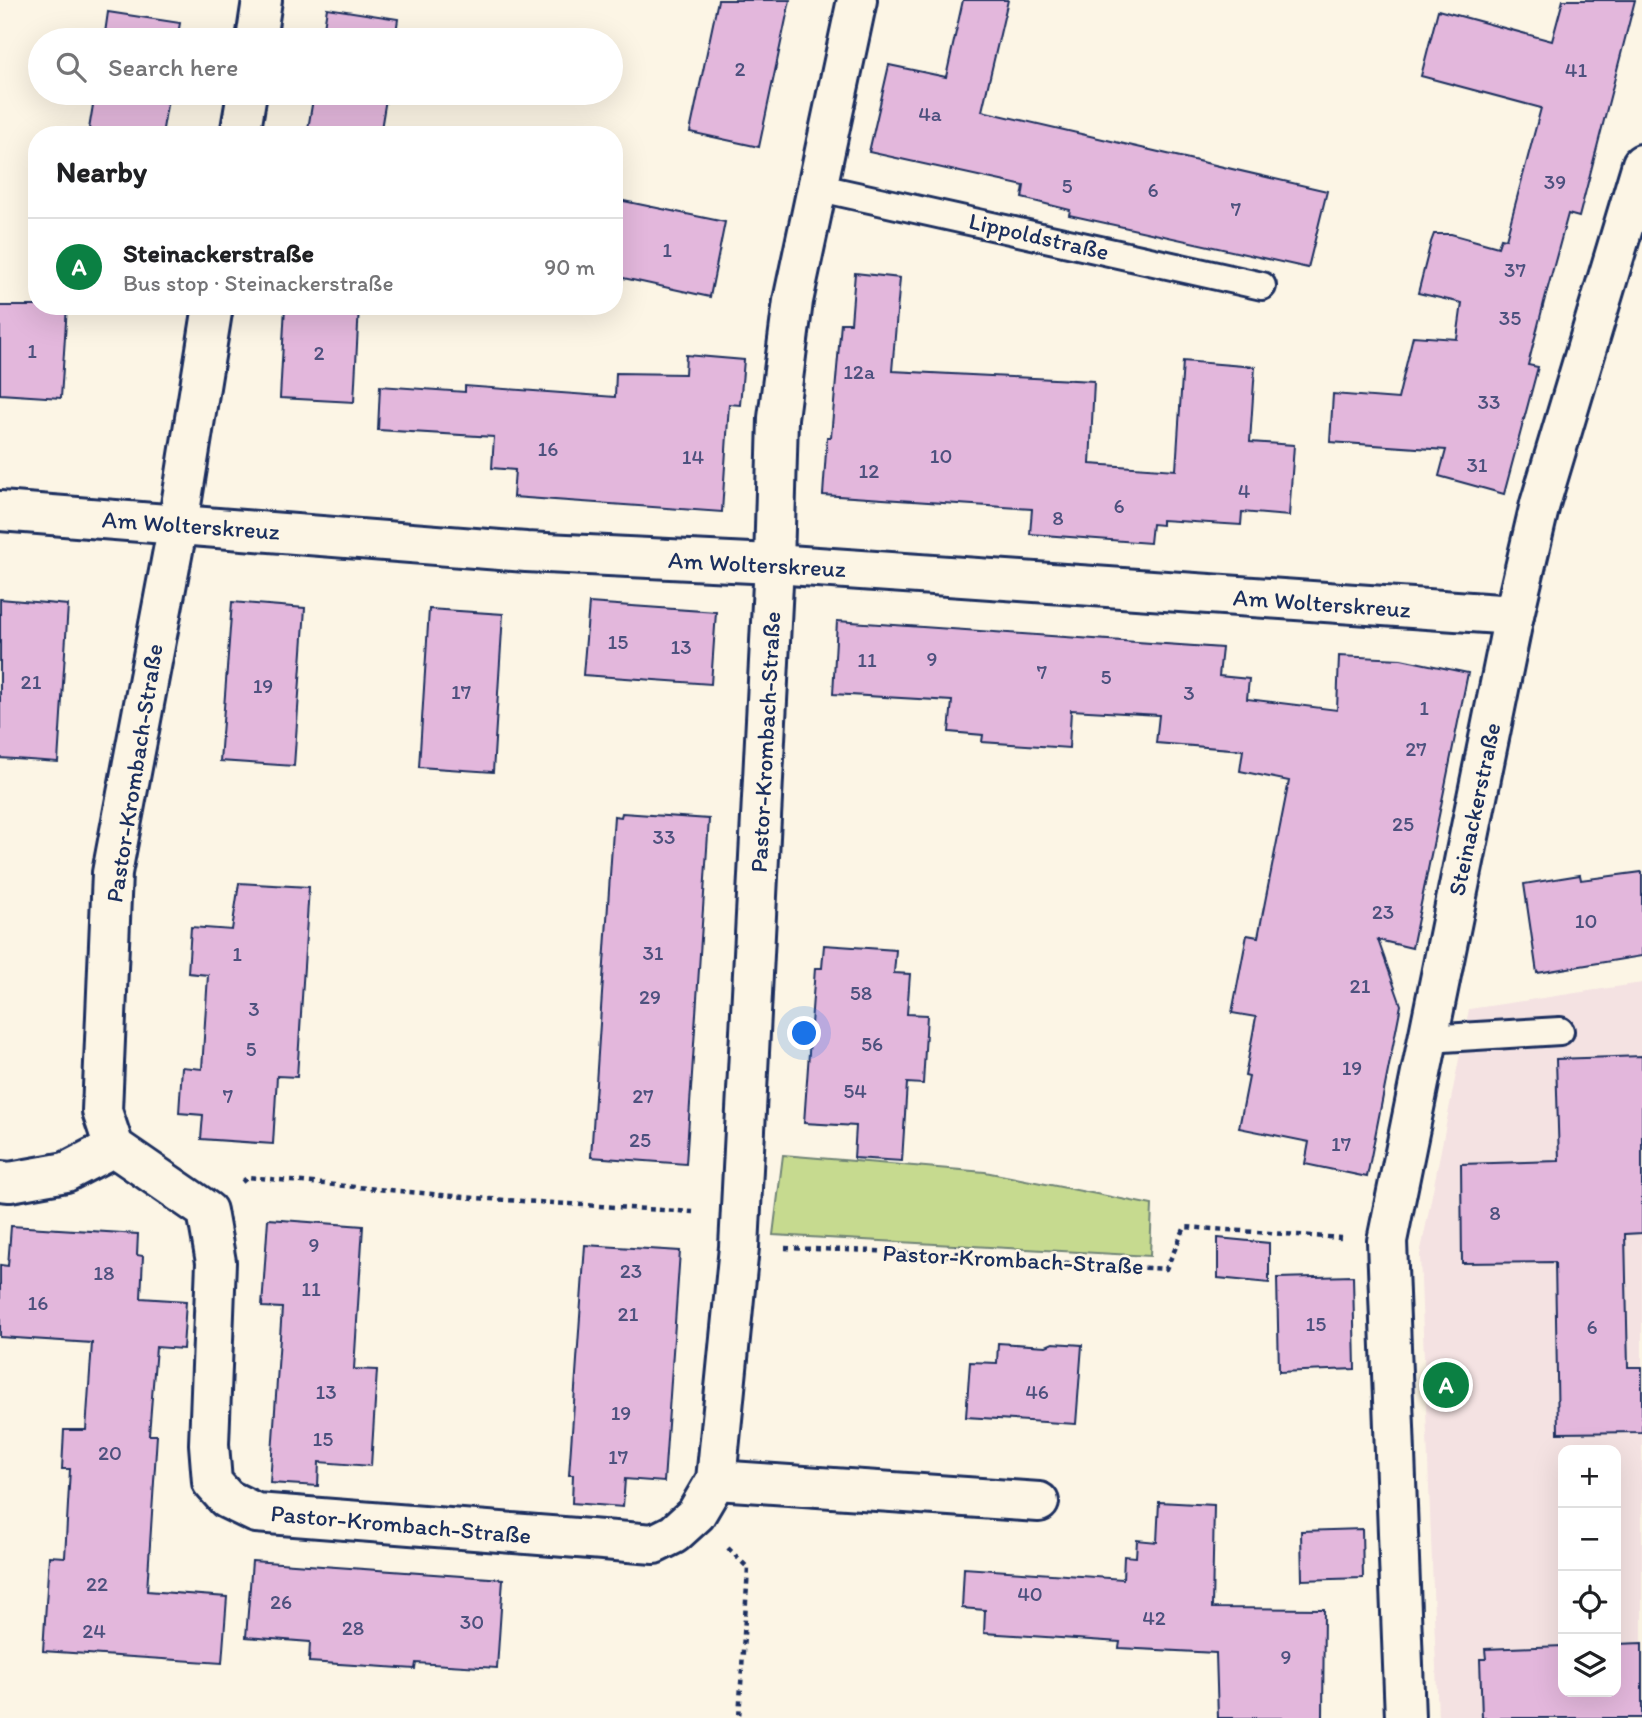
<!DOCTYPE html>
<meta charset="utf-8">
<style>
:root{--surface:#fff;--page:#f2f2f2;--text:#202124;--muted:#757577;--line:#e0e0e0;--accent:#0b8043}
body{margin:0;font-family:Itim,sans-serif;background:var(--page);color:var(--text)}
.controls{position:absolute;right:21px;bottom:21px;display:grid;overflow:hidden;border-radius:14px;box-shadow:0 7px 28px #0002}
.controls button{width:63px;height:63px;display:grid;place-items:center;padding:0;border:0;border-bottom:2px solid var(--line);background:var(--surface);color:var(--text);font:35px sans-serif}
.you{position:absolute;left:805px;top:1034px;width:24px;height:24px;margin:-18px;border:5px solid #fff;border-radius:50%;background:#1a73e8;box-shadow:0 0 0 10px #1a73e833}
.badge{display:grid;place-items:center;width:46px;height:46px;border-radius:50%;background:var(--accent);color:#fff;font-size:23px;font-weight:700}
.pin{position:absolute;translate:-50% -50%;border:4px solid #fff;box-shadow:0 2px 7px #0006}
.list{margin:0;padding:0;list-style:none}
h2{display:flex;justify-content:space-between;align-items:center;height:91px;margin:0;padding:0 28px;font-size:30px}
h2 small{font-size:23px;font-weight:400;color:var(--muted)}
.list li{display:grid;grid-template-columns:46px 1fr auto;gap:21px;align-items:center;box-sizing:border-box;height:98px;padding:0 28px;border-top:2px solid var(--line)}
.list b{display:block;font-size:26px;white-space:nowrap}
.list p{margin:0;font-size:23px;white-space:nowrap;color:var(--muted)}
.list em{font-size:23px;font-style:normal;color:var(--muted)}
.icon{flex:none;width:38px;height:38px;fill:none;stroke:currentColor;stroke-width:2;stroke-linecap:round;stroke-linejoin:round}
.map{position:relative;flex:none;width:1642px;height:1718px;overflow:hidden}
.search{position:absolute;background:var(--surface);box-shadow:0 7px 28px #0002;left:28px;top:28px;width:595px;height:77px;display:flex;align-items:center;gap:18px;box-sizing:border-box;padding:0 24px;border-radius:38px;color:var(--muted);font-size:26px}
.panel{position:absolute;background:var(--surface);box-shadow:0 7px 28px #0002;left:28px;top:126px;width:595px;height:189px;border-radius:28px}
.map>svg:first-child{display:block}
</style>
<div class="map">
<svg width="1642" height="1718" viewBox="0 0 1642 1718">
<rect width="100%" height="100%" fill="#fcf5e5"/>
<filter id="ink" filterUnits="userSpaceOnUse"><feTurbulence type="fractalNoise" baseFrequency=".0143" numOctaves="2"/><feDisplacementMap in="SourceGraphic" scale="14" xChannelSelector="R" yChannelSelector="G"/><feConvolveMatrix kernelMatrix="1 2 1 2 8 2 1 2 1" color-interpolation-filters="sRGB"/></filter>
<g filter="url(#ink)">
<!-- built -->
<path fill="#f4e2e2" fill-rule="evenodd" d="M 1642,983 L 1642,1718 L 1438,1718 L 1420,1255 L 1469,1009 ZM 1563,1450 L 1616,1450 L 1616,1692 L 1563,1692 Z"/>
<!-- green -->
<polygon fill="#c6da8f" stroke="#708476" stroke-width="2" points="783,1155 985,1172 1152,1205 1150,1256 773,1235"/>
<!-- building -->
<g fill="#e3b7dc" stroke="#1b2f5e" stroke-width="2">
<polygon points="718,0 790,0 759,147 690,132"/>
<polygon points="963,0 1008,0 982,111 1327,191 1308,268 1069,215 1070,210 1022,198 1024,186 869,152 889,65 946,77"/>
<polygon points="1563,0 1635,0 1579,217 1568,214 1544,302 1528,365 1538,367 1504,494 1439,476 1446,450 1330,442 1333,394 1398,399 1413,336 1457,339 1462,303 1418,293 1431,242 1434,234 1451,234 1498,247 1501,238 1506,239 1541,108 1421,76 1438,10 1552,41"/>
<polygon points="327,8 398,19 395,40 322,40"/>
<polygon points="108,12 180,23 177,40 104,40"/>
<polygon points="95,93 169,93 162,135 88,135"/>
<polygon points="314,93 387,93 380,135 307,135"/>
<polygon points="614,199 725,222 710,297 614,276"/>
<polygon points="855,273 900,278 892,371 1094,381 1090,464 1176,470 1183,361 1255,367 1250,442 1294,445 1289,516 1242,512 1241,525 1162,520 1162,525 1152,524 1150,543 1030,534 1032,509 823,495 827,437 831,437 841,323 851,323"/>
<polygon points="0,306 67,306 61,398 0,394"/>
<polygon points="285,306 359,306 354,402 280,398"/>
<polygon points="686,355 744,360 740,405 729,404 722,512 513,497 515,470 492,468 494,437 378,430 380,386 465,392 465,386 615,397 616,373 685,374"/>
<polygon points="0,599 68,605 58,762 0,758"/>
<polygon points="232,602 305,608 294,766 220,761"/>
<polygon points="589,603 716,612 711,684 583,675"/>
<polygon points="429,609 503,614 493,772 419,767"/>
<polygon points="837,621 1222,648 1219,676 1249,679 1247,699 1337,710 1339,656 1401,659 1468,673 1412,948 1378,940 1401,1005 1367,1177 1305,1164 1309,1142 1239,1128 1249,1077 1245,1076 1256,1017 1232,1013 1247,935 1258,937 1289,781 1240,771 1243,750 1156,743 1159,715 1071,710 1069,748 982,742 983,735 949,732 952,701 833,694"/>
<polygon points="622,813 709,819 686,1164 591,1157 614,816 621,817"/>
<polygon points="1642,872 1642,956 1537,973 1524,884 1580,875 1581,880"/>
<polygon points="239,883 309,887 297,1077 277,1076 273,1144 201,1139 203,1115 179,1113 182,1067 202,1069 208,975 188,973 191,927 232,930"/>
<polygon points="824,945 896,950 894,973 910,974 907,1014 927,1015 923,1084 907,1083 902,1161 854,1158 856,1126 804,1123 815,968 822,968"/>
<polygon points="1642,1056 1642,1233 1625,1234 1628,1367 1642,1367 1642,1432 1558,1433 1555,1262 1462,1263 1461,1164 1559,1161 1556,1059"/>
<polygon points="268,1219 363,1226 354,1369 377,1370 371,1466 319,1462 318,1486 270,1483 282,1308 262,1307"/>
<polygon points="11,1226 138,1234 137,1255 143,1256 141,1298 186,1301 183,1349 156,1347 149,1435 157,1435 147,1591 227,1597 222,1663 43,1651 49,1556 65,1557 70,1469 62,1469 64,1430 86,1430 92,1343 0,1337 0,1265 8,1266"/>
<polygon points="1218,1238 1269,1243 1269,1283 1218,1278"/>
<polygon points="585,1245 680,1251 664,1482 625,1479 623,1507 572,1503 573,1475 569,1475"/>
<polygon points="1353,1276 1355,1369 1279,1372 1277,1278"/>
<polygon points="998,1343 1046,1346 1053,1343 1082,1345 1076,1424 966,1417 970,1362 997,1363"/>
<polygon points="1159,1502 1214,1505 1212,1608 1324,1609 1323,1718 1218,1718 1216,1653 1119,1648 1120,1642 984,1633 985,1610 962,1608 964,1568 1123,1579 1124,1556 1136,1557 1137,1540 1157,1542"/>
<polygon points="1362,1529 1363,1578 1302,1580 1301,1531"/>
<polygon points="252,1561 503,1579 497,1668 416,1663 415,1669 309,1662 310,1642 246,1637"/>
<polygon points="1642,1643 1642,1718 1482,1718 1480,1659 1486,1659 1485,1649 1563,1646 1563,1692 1616,1692 1616,1644"/>
</g>
<g fill="none" stroke-linecap="round" stroke-linejoin="round">
<!-- service casing -->
<g stroke="#1b2f5e" stroke-width="32">
<g id="service">
<polyline points="816,187 1262,286"/>
<polyline points="1427,1039 1560,1031"/>
</g>
</g>
<!-- minor casing -->
<g stroke="#1b2f5e" stroke-width="44">
<g id="minor">
<polyline points="256,40 262,0"/>
<polyline points="240,135 247,93"/>
<polyline points="213,306 178,524 112,873 102,1111 114,1147 207,1211 216,1262 209,1444 212,1482 227,1499 256,1513 654,1544 674,1534 696,1514 716,1480 739,1247 774,564 778,418 793,301 857,0"/>
<polyline points="0,511 526,552 774,564 1514,615"/>
<polyline points="0,1181 10,1182 66,1172 114,1147"/>
<polyline points="716,1480 1039,1502"/>
<polyline points="1405,1718 1387,1241 1514,615 1540,504 1642,164"/>
</g>
</g>
<!-- path -->
<g stroke="#1b2f5e" stroke-width="4.5" stroke-dasharray="5 5" stroke-linecap="butt">
<polyline points="242,1182 248,1177 475,1198 693,1212"/>
<polyline points="785,1248 875,1251 1166,1269 1185,1227 1341,1238"/>
<polyline points="957,1256 957,1245"/>
<polyline points="728,1548 748,1568 739,1718"/>
</g>
<!-- service -->
<use href="#service" stroke="#fcf5e5" stroke-width="26"/>
<!-- minor -->
<use href="#minor" stroke="#fcf5e5" stroke-width="38"/>
</g>
</g>
<g text-anchor="middle" dominant-baseline="central" stroke-width="5" stroke-linejoin="round" paint-order="stroke">
<!-- number labels -->
<g font-size="21" fill="#4d517e">
<text x="740" y="68">2</text>
<text x="1576" y="69">41</text>
<text x="930" y="113">4a</text>
<text x="1555" y="181">39</text>
<text x="1067" y="185">5</text>
<text x="1153" y="189">6</text>
<text x="1236" y="208">7</text>
<text x="667" y="249">1</text>
<text x="1515" y="269">37</text>
<text x="1510" y="317">35</text>
<text x="32" y="350">1</text>
<text x="319" y="352">2</text>
<text x="859" y="371">12a</text>
<text x="1489" y="401">33</text>
<text x="548" y="448">16</text>
<text x="941" y="455">10</text>
<text x="693" y="456">14</text>
<text x="1477" y="464">31</text>
<text x="869" y="470">12</text>
<text x="1244" y="490">4</text>
<text x="1119" y="505">6</text>
<text x="1058" y="517">8</text>
<text x="618" y="641">15</text>
<text x="681" y="646">13</text>
<text x="932" y="658">9</text>
<text x="867" y="659">11</text>
<text x="1042" y="671">7</text>
<text x="1106" y="676">5</text>
<text x="31" y="681">21</text>
<text x="263" y="685">19</text>
<text x="461" y="691">17</text>
<text x="1189" y="692">3</text>
<text x="1424" y="707">1</text>
<text x="1416" y="748">27</text>
<text x="1403" y="823">25</text>
<text x="664" y="836">33</text>
<text x="1383" y="911">23</text>
<text x="1586" y="920">10</text>
<text x="653" y="952">31</text>
<text x="237" y="953">1</text>
<text x="1360" y="985">21</text>
<text x="861" y="992">58</text>
<text x="650" y="996">29</text>
<text x="254" y="1008">3</text>
<text x="872" y="1043">56</text>
<text x="251" y="1048">5</text>
<text x="1352" y="1067">19</text>
<text x="855" y="1090">54</text>
<text x="228" y="1095">7</text>
<text x="643" y="1095">27</text>
<text x="640" y="1139">25</text>
<text x="1341" y="1143">17</text>
<text x="1495" y="1212">8</text>
<text x="314" y="1244">9</text>
<text x="631" y="1270">23</text>
<text x="104" y="1272">18</text>
<text x="311" y="1288">11</text>
<text x="38" y="1302">16</text>
<text x="628" y="1313">21</text>
<text x="1316" y="1323">15</text>
<text x="1592" y="1326">6</text>
<text x="326" y="1391">13</text>
<text x="1037" y="1391">46</text>
<text x="621" y="1412">19</text>
<text x="323" y="1438">15</text>
<text x="110" y="1452">20</text>
<text x="618" y="1456">17</text>
<text x="97" y="1583">22</text>
<text x="1030" y="1593">40</text>
<text x="281" y="1601">26</text>
<text x="1154" y="1617">42</text>
<text x="472" y="1621">30</text>
<text x="353" y="1627">28</text>
<text x="94" y="1630">24</text>
<text x="1286" y="1656">9</text>
</g>
<!-- street labels -->
<g font-size="24" fill="#1b2f5e" stroke="#fcf5e5">
<text transform="translate(1039 236) rotate(13)">Lippoldstraße</text>
<text transform="translate(191 525) rotate(4)">Am Wolterskreuz</text>
<text transform="translate(757 564) rotate(3)">Am Wolterskreuz</text>
<text transform="translate(1322 603) rotate(4)">Am Wolterskreuz</text>
<text transform="translate(765 742) rotate(-87)">Pastor-Krombach-Straße</text>
<text transform="translate(134 773) rotate(-81)">Pastor-Krombach-Straße</text>
<text transform="translate(1474 809) rotate(-78)">Steinackerstraße</text>
<text transform="translate(1013 1259) rotate(3)">Pastor-Krombach-Straße</text>
<text transform="translate(401 1524) rotate(5)">Pastor-Krombach-Straße</text>
</g>
</g>
</svg>
<div class="controls">
<button>+</button>
<button>−</button>
<button><svg class="icon" aria-label="locate" viewBox="0 0 24 24"><circle cx="12" cy="12" r="6"/><path d="M12 2v4M12 18v4M2 12h4M18 12h4"/></svg></button>
<button><svg class="icon" aria-label="layers" viewBox="0 0 24 24"><path d="M12 4l9 5-9 5-9-5zM3 14l9 5 9-5"/></svg></button>
</div>
<div class="you"></div>
<div class="pin badge" style="left:1446px;top:1385px">A</div>
<div class="search"><svg class="icon" aria-label="search" viewBox="0 0 24 24"><circle cx="10" cy="10" r="6"/><path d="M15 15l6 6"/></svg>Search here</div>
<section class="panel">
<h2>Nearby<small></small></h2>
<ul class="list">
<li><span class="badge">A</span><div><b>Steinackerstraße</b><p>Bus stop · Steinackerstraße</p></div><em>90 m</em></li>
</ul>
</section>
</div>
